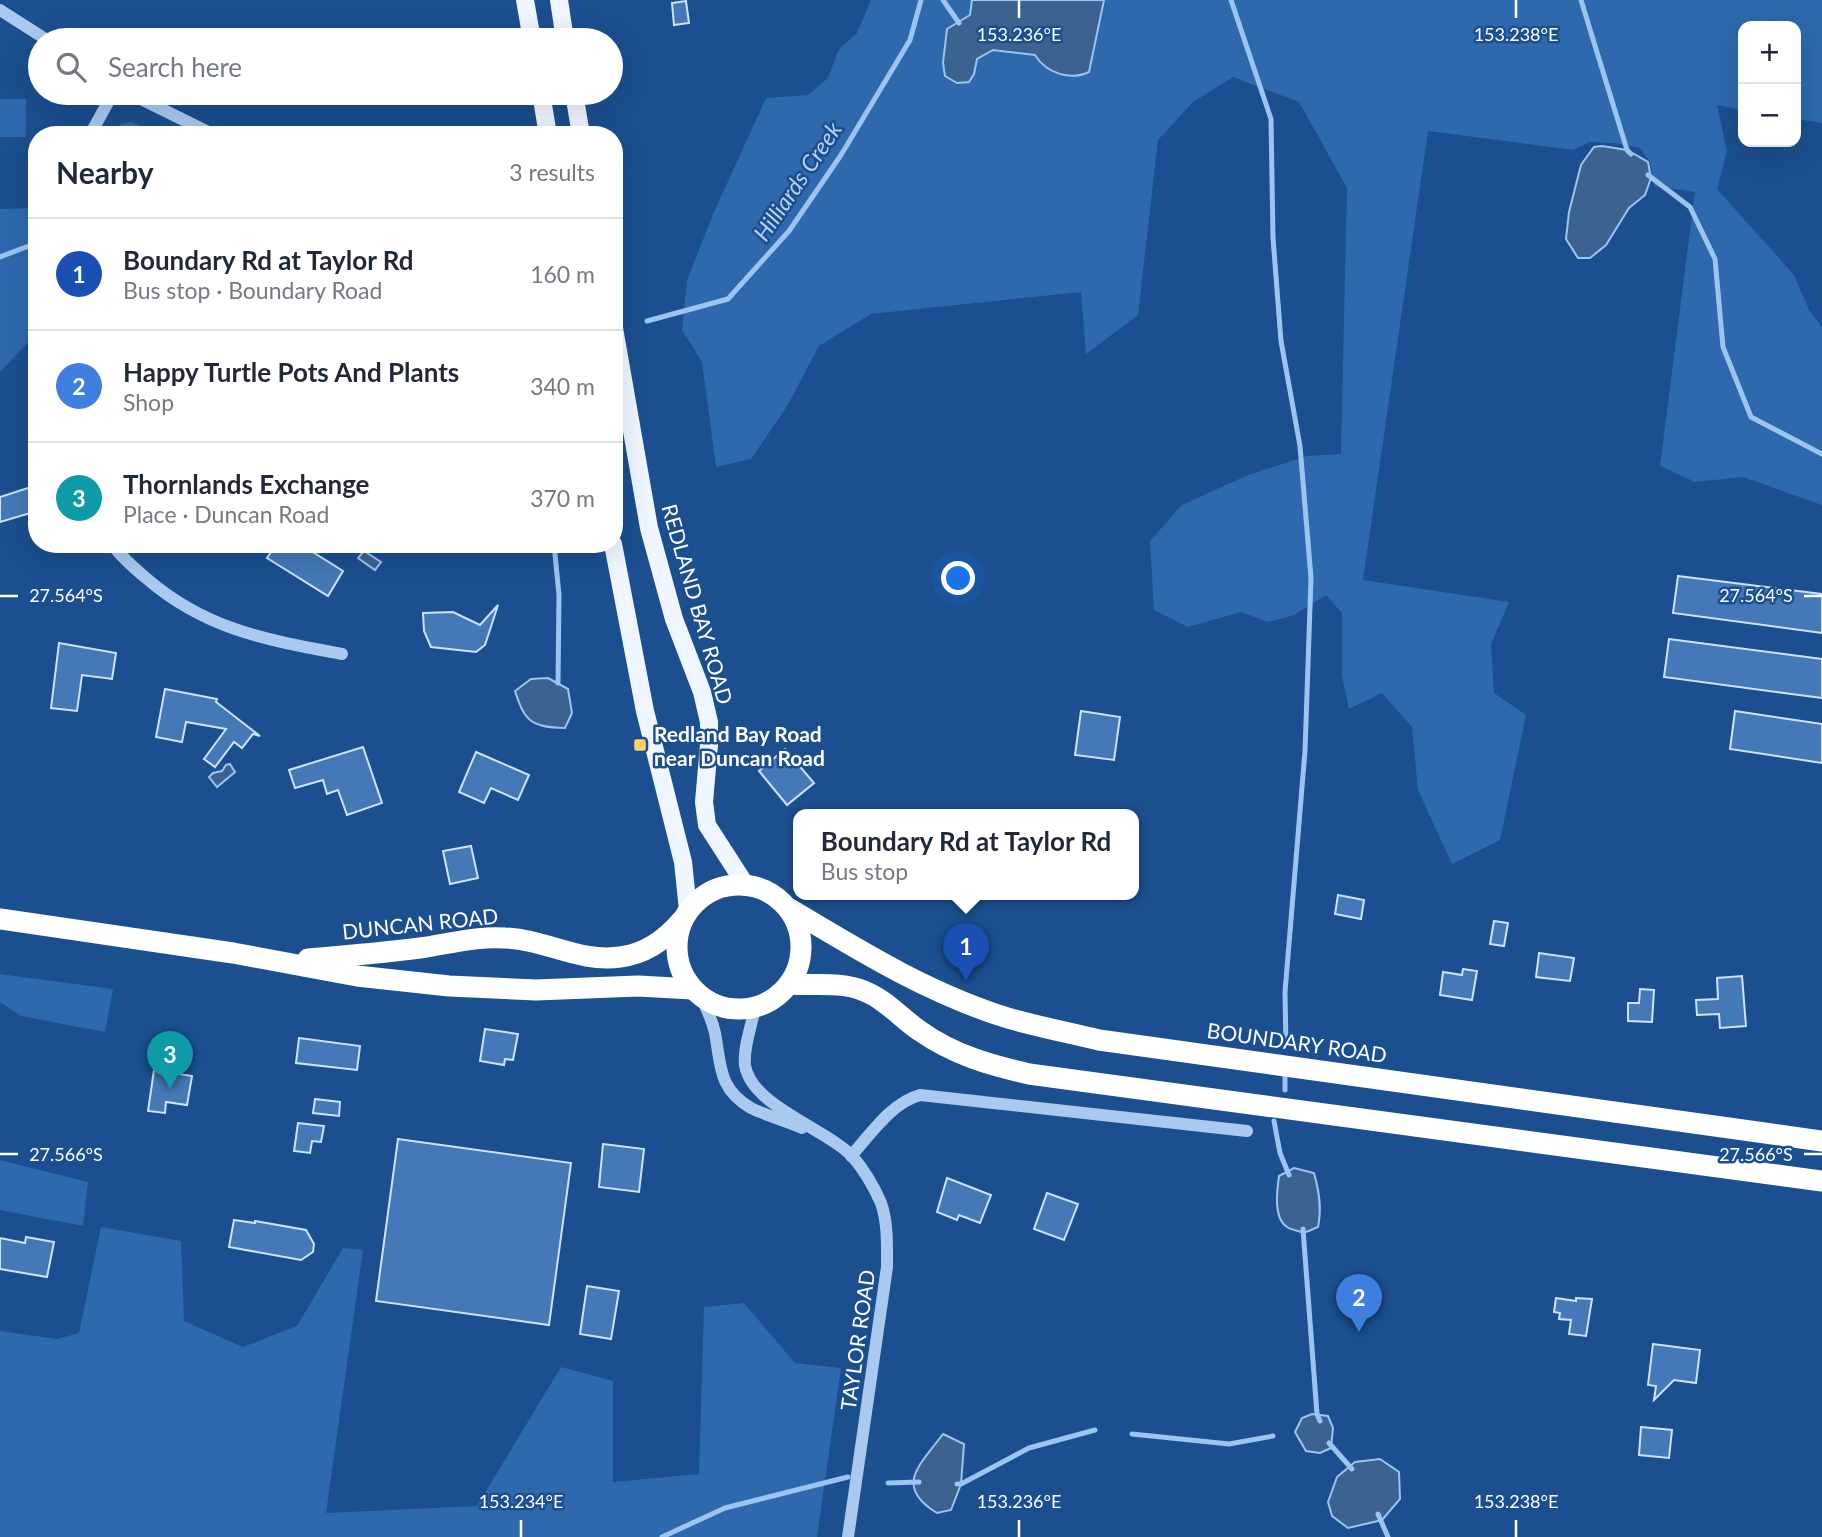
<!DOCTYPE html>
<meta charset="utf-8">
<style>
:root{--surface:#fff;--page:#f6f6f7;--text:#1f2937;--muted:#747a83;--line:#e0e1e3;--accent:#7c3aed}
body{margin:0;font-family:Lato,sans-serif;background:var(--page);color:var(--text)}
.controls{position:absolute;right:21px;top:21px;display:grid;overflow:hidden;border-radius:14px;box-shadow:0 7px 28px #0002}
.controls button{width:63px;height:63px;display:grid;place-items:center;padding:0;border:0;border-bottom:2px solid var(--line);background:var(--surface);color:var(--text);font:35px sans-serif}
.you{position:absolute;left:959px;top:579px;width:24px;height:24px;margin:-18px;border:5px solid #fff;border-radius:50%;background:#1a73e8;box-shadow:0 0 0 10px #1a73e833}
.badge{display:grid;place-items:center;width:46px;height:46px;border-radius:50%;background:var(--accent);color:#fff;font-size:23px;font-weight:700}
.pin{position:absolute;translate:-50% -58px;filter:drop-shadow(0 2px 4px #0008)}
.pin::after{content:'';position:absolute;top:37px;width:24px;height:21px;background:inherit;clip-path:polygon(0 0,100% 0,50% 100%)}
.popup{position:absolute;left:793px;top:809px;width:346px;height:91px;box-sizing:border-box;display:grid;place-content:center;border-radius:14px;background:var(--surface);filter:drop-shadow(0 2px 5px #0005);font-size:23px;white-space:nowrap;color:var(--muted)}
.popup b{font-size:26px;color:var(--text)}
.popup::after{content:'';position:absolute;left:50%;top:100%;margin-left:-14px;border:14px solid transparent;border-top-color:var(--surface)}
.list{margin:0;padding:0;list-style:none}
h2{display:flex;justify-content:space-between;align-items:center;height:91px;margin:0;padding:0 28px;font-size:30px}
h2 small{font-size:23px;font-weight:400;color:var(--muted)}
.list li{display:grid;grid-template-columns:46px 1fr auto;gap:21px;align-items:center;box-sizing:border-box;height:112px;padding:0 28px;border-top:2px solid var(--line)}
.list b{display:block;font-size:26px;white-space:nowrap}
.list p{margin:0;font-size:23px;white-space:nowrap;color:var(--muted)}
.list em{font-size:23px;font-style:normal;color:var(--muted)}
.icon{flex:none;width:38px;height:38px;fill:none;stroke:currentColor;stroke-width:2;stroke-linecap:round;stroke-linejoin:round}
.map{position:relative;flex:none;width:1822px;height:1537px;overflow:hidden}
.search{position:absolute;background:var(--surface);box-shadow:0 7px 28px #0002;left:28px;top:28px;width:595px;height:77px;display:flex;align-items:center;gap:18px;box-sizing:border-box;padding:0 24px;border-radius:38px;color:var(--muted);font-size:26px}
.panel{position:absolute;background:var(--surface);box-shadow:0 7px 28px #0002;left:28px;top:126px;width:595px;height:427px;border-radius:28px}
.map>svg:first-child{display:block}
</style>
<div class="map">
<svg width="1822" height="1537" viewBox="0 0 1822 1537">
<rect width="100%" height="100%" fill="#1b4f8f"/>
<!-- green -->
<g fill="#2e69ad">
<polygon points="871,0 972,0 970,15 947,29 974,74 977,59 993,50 1035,55 1101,19 1104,0 1822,0 1822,123 1796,119 1796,26 1743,26 1743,110 1717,105 1727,151 1717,189 1794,275 1809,310 1822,327 1822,505 1743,477 1695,482 1660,466 1695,192 1654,186 1650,162 1640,148 1614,143 1589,142 1573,150 1428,131 1363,580 1509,602 1491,644 1494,693 1526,715 1500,840 1452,864 1418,790 1412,727 1382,693 1349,709 1342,676 1342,613 1326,595 1294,615 1268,622 1241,612 1188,627 1154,610 1150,541 1182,505 1248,475 1307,456 1341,454 1347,188 1299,102 1233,77 1193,102 1158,140 1138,315 1086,354 1081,292 871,314 819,346 786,408 751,459 716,467 702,362 682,330 687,280 714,212 766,98 808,95 828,78 839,49 857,33"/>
<rect x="0" y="99" width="26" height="38"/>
<polygon points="132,122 156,135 112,135 121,124"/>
<polygon points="37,208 37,232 32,266 34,336 0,372 0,209"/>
<polygon points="0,974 113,989 105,1032 21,1016 0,1002"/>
<polygon points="0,1160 88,1182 83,1226 0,1210"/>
<polygon points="101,1227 181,1241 184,1321 243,1347 297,1326 343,1248 363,1250 326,1513 477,1506 561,1367 613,1381 613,1482 699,1474 704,1307 744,1303 795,1363 841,1368 817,1537 0,1537 0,1331 57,1339 79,1333"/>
</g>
<!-- water -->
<g fill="#3c6290" stroke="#9cc4f0" stroke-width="2">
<path d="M 972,0 L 1104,0 L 1089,72 C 1070,81 1046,73 1035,55 L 993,50 L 977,59 L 974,74 L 969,82 L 957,83 L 945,76 L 943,63 L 947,29 L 970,15 Z"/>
<polygon points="1602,146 1627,150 1648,162 1651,178 1645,195 1629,208 1606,245 1590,258 1578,258 1566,239 1569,212 1581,165 1594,147"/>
<polygon points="364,551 381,562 375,570 358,558"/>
<path d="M 548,678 L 568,689 L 572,713 L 565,728 C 531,727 525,722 515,691 L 531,679 Z"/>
<polygon points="230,764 235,772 217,787 209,777 213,773 222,771 226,765"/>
<path d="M 1294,1168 L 1314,1173 C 1319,1191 1322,1208 1318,1227 L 1304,1233 C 1299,1231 1291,1230 1287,1227 C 1273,1218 1277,1190 1279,1176 Z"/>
<polygon points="1312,1414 1328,1416 1333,1428 1331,1448 1320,1453 1306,1451 1295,1432 1302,1418"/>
<path d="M 943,1434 L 964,1444 L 961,1484 L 951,1510 L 937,1513 C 893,1486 920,1465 943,1434 Z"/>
<polygon points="1380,1459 1399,1472 1400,1499 1382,1520 1348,1528 1332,1516 1328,1502 1337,1477 1355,1462"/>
</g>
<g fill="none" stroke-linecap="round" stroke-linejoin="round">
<!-- stream -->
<g stroke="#9cc4f0" stroke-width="5">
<polyline points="943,0 959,23"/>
<polyline points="1231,0 1271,119 1273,238 1281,341 1300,446 1311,578 1305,751 1285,992 1286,1045"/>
<polyline points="1581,0 1627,150 1631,154"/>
<polyline points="1648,175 1690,207 1715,259 1723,347 1751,417 1822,454"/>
<polyline points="0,257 26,247 37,245"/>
<polyline points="647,321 728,299 789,231 841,155 910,40 921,0"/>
<polyline points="554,544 559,595 558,683"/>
<polyline points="1285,1076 1285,1090"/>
<polyline points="1274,1121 1280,1153 1289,1175"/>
<polyline points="1303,1229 1317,1414 1320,1421"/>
<polyline points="1132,1434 1229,1444 1273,1436"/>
<polyline points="1329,1443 1352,1469"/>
<polyline points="888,1483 919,1482"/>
<polyline points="957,1484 961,1484 1029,1448 1095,1430"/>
<polyline points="1378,1514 1388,1537"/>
<polyline points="662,1537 725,1508 848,1477"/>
</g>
</g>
<!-- building -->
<g fill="#4478b7" stroke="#cfe3fa" stroke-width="2">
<polygon points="686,1 689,23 674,25 672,3"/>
<polygon points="31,487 37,511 0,522 0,497"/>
<polygon points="276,544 300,544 343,571 328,596 267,558"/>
<polygon points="1678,576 1822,594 1822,633 1673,613"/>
<polygon points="498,605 485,645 476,652 431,647 424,631 423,613 453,612 480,625"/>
<polygon points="1669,639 1822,659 1822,698 1664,677"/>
<polygon points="59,643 116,653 112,679 82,675 77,711 51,708"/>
<polygon points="165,689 217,699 216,702 260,736 253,734 242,748 234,742 215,767 204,759 226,729 186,722 182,742 156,737"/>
<polygon points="1081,711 1120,717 1114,760 1075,755"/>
<polygon points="1735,711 1822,724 1822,763 1730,749"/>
<polygon points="363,747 382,803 347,815 338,790 327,794 323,780 295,788 289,770"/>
<polygon points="785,749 814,783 787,805 759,771"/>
<polygon points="476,752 529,775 518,800 491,788 484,803 459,792"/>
<polygon points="471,846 478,878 450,884 443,851"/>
<polygon points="1338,895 1364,900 1361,919 1335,914"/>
<polygon points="1494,921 1508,923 1504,946 1490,944"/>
<polygon points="1539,953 1574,958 1570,981 1536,977"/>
<polygon points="1463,969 1477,971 1472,1000 1440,995 1443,972 1462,975"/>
<polygon points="1742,976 1746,1026 1720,1028 1719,1014 1697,1015 1696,1000 1718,999 1717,978"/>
<polygon points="1640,989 1654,990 1652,1022 1628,1021 1628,1003 1639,1003"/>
<polygon points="485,1029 518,1034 513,1060 505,1059 504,1065 480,1061"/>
<polygon points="299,1038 360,1046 357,1070 296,1063"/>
<polygon points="154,1070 192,1076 187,1105 166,1102 165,1113 148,1111"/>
<polygon points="315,1099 340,1102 339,1116 313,1113"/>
<polygon points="298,1123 324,1126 321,1142 312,1141 310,1153 294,1151"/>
<polygon points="398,1139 571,1163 549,1325 376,1301"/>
<polygon points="603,1144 644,1149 639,1192 599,1187"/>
<polygon points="947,1178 991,1195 980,1223 959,1215 957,1220 937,1212"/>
<polygon points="1047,1193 1078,1204 1064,1240 1034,1229"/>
<polygon points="234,1220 255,1223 255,1221 306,1230 314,1244 313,1252 301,1260 229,1247"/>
<polygon points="26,1237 54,1242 47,1277 0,1269 0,1238 25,1243"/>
<polygon points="587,1286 619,1291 611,1339 580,1334"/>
<polygon points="1556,1298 1576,1301 1576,1298 1592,1299 1586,1336 1569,1334 1571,1320 1559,1319 1560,1313 1554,1312"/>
<polygon points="1653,1344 1700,1350 1696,1383 1674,1380 1654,1400 1656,1386 1648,1385"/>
<polygon points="1641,1427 1672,1430 1669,1458 1639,1455"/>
</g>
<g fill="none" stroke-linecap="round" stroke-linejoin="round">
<!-- minor -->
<g stroke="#a9c9ee" stroke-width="12">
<polyline points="0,10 47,40"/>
<polyline points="129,93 214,135"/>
<polyline points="90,135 113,93"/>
<path d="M 112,544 C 121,557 134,568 146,578 C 206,630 267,640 342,654"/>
<path d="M 701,997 C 707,1009 712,1020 715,1033 C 721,1065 718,1089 751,1108 C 767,1116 786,1121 802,1128"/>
<path d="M 755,1007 C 752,1025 743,1047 745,1065 C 751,1106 827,1129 853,1157 C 864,1170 874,1187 881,1203 C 888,1223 887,1246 887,1267 L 848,1537"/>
<path d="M 851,1156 C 871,1134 891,1103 920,1095 L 1247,1131"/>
</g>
<!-- major -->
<g stroke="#f0f6ff" stroke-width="18">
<polyline points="525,0 532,40"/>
<polyline points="559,0 565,40"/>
<polyline points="541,93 548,135"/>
<polyline points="574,93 581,135"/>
<polyline points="614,328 649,528 674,619 702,692 709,722 709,745 704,802 707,825 745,884"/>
<polyline points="613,544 645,711 683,862 688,910"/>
</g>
<!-- highway -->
<g stroke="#fff" stroke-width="21">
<circle cx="739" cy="947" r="62"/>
<path d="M 790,909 C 860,951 931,995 1011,1019 C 1040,1027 1070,1033 1099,1040 L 1822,1141"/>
<polyline points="0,919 233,953 357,976 449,986 536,990 638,986 692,989"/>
<path d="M 308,959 C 345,956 382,953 420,948 C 448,944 476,936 505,938 C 545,939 579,963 620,957 C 645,954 666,939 682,920"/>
<path d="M 790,984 C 815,986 840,981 864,991 C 885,999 902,1019 920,1031 C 954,1055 990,1065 1029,1074 L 1822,1181"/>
</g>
</g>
<!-- ticks -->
<path fill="none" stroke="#fff" stroke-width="2.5" d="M 1019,0 L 1019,18M 1516,0 L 1516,18M 0,596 L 18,596M 1804,596 L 1822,596M 0,1154 L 18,1154M 1804,1154 L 1822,1154M 521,1520 L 521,1537M 1019,1520 L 1019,1537M 1516,1520 L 1516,1537"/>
<!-- markers -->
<rect fill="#ffd166" stroke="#1b4f8f" stroke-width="2.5" x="633" y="738" width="14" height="14" rx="3.5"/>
<g text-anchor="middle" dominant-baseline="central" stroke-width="5" stroke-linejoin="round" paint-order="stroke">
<!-- street labels -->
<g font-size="21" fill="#fff" stroke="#1b4f8f">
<text transform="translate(698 604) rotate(74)">REDLAND BAY ROAD</text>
<text transform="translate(420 923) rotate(-6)">DUNCAN ROAD</text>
<text transform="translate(1297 1042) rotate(8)">BOUNDARY ROAD</text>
<text transform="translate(857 1340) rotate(-82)">TAYLOR ROAD</text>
</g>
<!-- poi labels -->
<g font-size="21" font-weight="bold" fill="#fff" stroke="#1b4f8f" text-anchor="start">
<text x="654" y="733">Redland Bay Road<tspan x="654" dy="24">near Duncan Road</tspan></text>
</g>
<!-- water labels -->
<g font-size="23" font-style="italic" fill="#b5d3f5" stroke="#1b4f8f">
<text transform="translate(797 181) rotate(-56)">Hilliards Creek</text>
</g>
</g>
<g font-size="18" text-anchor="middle" fill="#fff" stroke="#1b4f8f" stroke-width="5" stroke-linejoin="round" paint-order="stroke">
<text x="1019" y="41">153.236°E</text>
<text x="1516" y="41">153.238°E</text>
<text x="66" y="602">27.564°S</text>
<text x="1756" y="602">27.564°S</text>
<text x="66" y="1161">27.566°S</text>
<text x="1756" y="1161">27.566°S</text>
<text x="521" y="1508">153.234°E</text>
<text x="1019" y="1508">153.236°E</text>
<text x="1516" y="1508">153.238°E</text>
</g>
</svg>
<div class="controls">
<button>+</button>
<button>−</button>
</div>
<div class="you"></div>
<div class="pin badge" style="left:966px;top:981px;background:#1a4fb4">1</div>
<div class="popup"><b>Boundary Rd at Taylor Rd</b>Bus stop</div>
<div class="pin badge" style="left:1359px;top:1332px;background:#3f7fe0">2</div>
<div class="pin badge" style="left:170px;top:1089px;background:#0f9aa8">3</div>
<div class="search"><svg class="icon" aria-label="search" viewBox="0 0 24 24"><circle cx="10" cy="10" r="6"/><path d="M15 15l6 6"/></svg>Search here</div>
<section class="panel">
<h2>Nearby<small>3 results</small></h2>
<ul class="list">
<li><span class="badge" style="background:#1a4fb4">1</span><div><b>Boundary Rd at Taylor Rd</b><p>Bus stop · Boundary Road</p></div><em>160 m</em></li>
<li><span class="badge" style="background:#3f7fe0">2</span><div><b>Happy Turtle Pots And Plants</b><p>Shop</p></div><em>340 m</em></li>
<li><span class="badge" style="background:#0f9aa8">3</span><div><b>Thornlands Exchange</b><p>Place · Duncan Road</p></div><em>370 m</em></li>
</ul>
</section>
</div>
